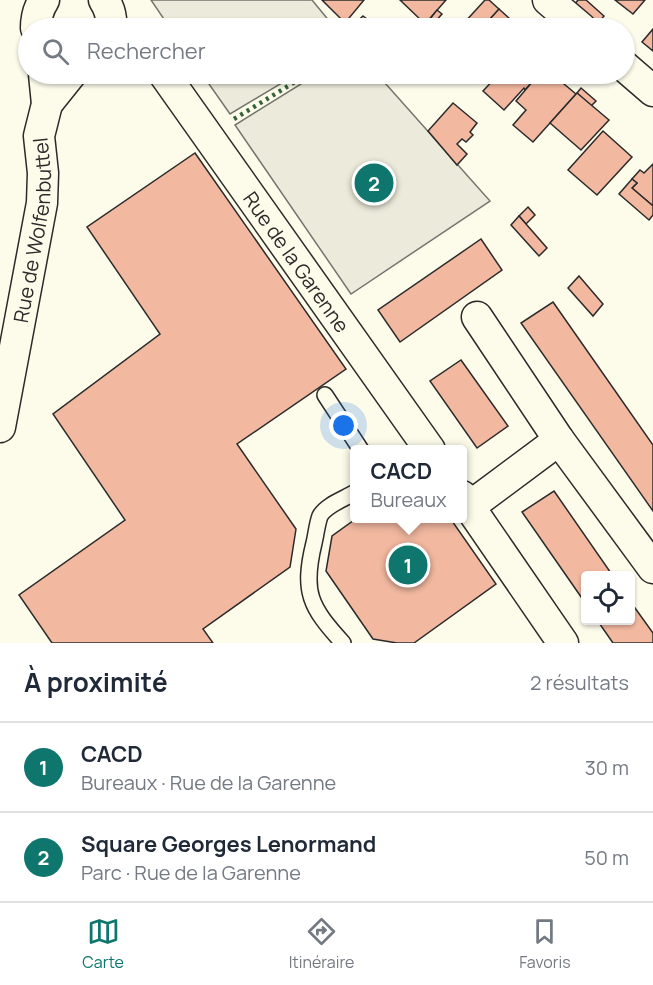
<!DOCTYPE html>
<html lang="fr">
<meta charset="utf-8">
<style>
:root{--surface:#fff;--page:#f6f6f7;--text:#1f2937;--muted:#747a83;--line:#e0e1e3;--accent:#0f766e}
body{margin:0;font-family:Manrope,sans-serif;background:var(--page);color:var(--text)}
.controls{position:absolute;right:18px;bottom:18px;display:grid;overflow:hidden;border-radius:6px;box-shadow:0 2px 4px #0004}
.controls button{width:54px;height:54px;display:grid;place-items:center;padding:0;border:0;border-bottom:2px solid var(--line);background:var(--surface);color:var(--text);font:30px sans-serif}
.you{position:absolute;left:344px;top:426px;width:21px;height:21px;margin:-15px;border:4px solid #fff;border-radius:50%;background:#1a73e8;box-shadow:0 0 0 9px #1a73e833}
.badge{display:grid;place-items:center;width:39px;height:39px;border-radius:50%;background:var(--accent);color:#fff;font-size:20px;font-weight:700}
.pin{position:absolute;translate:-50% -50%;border:3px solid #fff;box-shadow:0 2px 6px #0006}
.popup{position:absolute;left:350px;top:445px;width:117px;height:78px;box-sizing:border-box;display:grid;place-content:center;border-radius:6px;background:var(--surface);filter:drop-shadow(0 2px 4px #0005);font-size:20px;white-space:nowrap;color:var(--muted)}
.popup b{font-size:22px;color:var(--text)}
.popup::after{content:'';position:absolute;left:50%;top:100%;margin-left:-12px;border:12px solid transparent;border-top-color:var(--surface)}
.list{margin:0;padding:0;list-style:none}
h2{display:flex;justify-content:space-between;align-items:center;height:78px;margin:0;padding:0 24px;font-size:26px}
h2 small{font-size:20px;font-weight:400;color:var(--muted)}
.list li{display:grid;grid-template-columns:39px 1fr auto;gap:18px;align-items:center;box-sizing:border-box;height:90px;padding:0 24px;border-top:2px solid var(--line)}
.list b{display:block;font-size:22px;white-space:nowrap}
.list p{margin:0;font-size:20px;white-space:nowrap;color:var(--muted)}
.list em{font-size:20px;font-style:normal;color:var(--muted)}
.icon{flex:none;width:33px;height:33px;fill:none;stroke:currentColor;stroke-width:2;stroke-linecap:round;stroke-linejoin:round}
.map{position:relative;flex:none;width:653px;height:643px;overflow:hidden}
.search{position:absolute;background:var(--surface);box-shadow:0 2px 4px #0004;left:18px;right:18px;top:18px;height:66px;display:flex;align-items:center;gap:15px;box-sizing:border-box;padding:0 21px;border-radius:33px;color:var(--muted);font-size:22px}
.sheet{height:258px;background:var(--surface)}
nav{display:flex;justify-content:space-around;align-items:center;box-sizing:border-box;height:84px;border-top:2px solid var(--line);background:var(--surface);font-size:16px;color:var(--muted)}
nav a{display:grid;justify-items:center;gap:3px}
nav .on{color:var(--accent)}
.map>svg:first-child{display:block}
</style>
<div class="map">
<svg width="653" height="643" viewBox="0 0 653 643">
<rect width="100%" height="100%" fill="#fdfbea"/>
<!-- green -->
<g fill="#ecebdb" stroke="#74746e" stroke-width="1.5">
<polygon points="151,0 312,0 335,28 170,28"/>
<polygon points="202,74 297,74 230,114"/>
<polygon points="317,74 377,74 490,201 351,294 235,125"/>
</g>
<!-- building -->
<g fill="#f2b8a0" stroke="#2b2b2b" stroke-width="1.5">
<polygon points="322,0 364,0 345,23"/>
<polygon points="400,0 446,0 425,24"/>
<polygon points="485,0 489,0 499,9 482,28 470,28 464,23"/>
<polygon points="578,0 586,0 604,16 596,26 574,5"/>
<polygon points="615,0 645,0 633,14"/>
<polygon points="499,9 511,20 504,28 482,28"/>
<polygon points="437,10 442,14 434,23 430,19"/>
<polygon points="363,16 378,27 377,28 350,28"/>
<polygon points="653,29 653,51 642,42"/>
<polygon points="499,74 539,74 525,90 524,88 504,110 483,91"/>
<polygon points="539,74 552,74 576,94 533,142 513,125 526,110 516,101"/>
<polygon points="581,88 596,101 591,106 577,93"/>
<polygon points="577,93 609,120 581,150 550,123"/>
<polygon points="453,103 477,123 470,132 473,135 466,142 462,139 457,144 467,154 457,165 428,131"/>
<polygon points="603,131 632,157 597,195 568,170"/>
<polygon points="195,153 346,369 237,444 296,529 290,567 203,629 213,643 52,643 19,595 125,520 53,414 160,334 87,227"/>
<polygon points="653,164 653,206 632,188 637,183 632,179 640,170 644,173"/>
<polygon points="632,179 637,183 632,188 653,206 653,215 649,220 619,194"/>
<polygon points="528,207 535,215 526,224 519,216"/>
<polygon points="519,216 547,248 539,256 511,225"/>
<polygon points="481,239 502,270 400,342 378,310"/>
<polygon points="579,276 603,304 593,316 568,288"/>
<polygon points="553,302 653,445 653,511 521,323"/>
<polygon points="461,360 508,426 477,448 430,381"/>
<polygon points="554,491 613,576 586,576 586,604 522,512"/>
<polygon points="357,518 450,518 496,584 414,643 397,643 373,639 326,571 332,536"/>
<polygon points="630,601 653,633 653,643 613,643 597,620 630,620"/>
</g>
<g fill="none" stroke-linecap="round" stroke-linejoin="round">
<!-- service casing -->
<g stroke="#2b2b2b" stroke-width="18">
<g id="service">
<polyline points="325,395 361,450"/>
<path d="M 343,643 C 310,607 302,592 314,543 C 316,535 317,524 320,516 C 326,505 344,499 354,493"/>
</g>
</g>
<!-- minor casing -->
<g stroke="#2b2b2b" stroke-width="33">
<g id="minor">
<path d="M 104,0 C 110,9 112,18 111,28"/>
<polyline points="548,0 581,28"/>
<path d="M 36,28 C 36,17 38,9 44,0"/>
<polyline points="624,66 653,91"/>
<path id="s1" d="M 164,74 L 430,450"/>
<polyline points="47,104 71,74"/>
<polyline points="477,317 559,440 653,568"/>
<path id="s2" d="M 0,427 L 42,203 L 43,173 L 39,136 L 47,104 L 44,74"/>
<polyline points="462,496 563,643"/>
<polyline points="469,507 559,440"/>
</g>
</g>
<!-- service -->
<use href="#service" stroke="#fdfbea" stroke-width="15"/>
<!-- minor -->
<use href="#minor" stroke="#fdfbea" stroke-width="30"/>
<!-- hedge -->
<polyline stroke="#34623c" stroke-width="4.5" stroke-dasharray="3 4.5" stroke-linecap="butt" points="234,119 308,74"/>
</g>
<g text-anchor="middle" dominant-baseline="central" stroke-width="4.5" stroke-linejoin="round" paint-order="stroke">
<!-- street labels -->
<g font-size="20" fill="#2b2b2b" stroke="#fdfbea">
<text stroke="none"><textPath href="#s2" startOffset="200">Rue de Wolfenbuttel</textPath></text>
<text stroke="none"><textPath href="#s1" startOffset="230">Rue de la Garenne</textPath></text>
</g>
</g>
</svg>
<div class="controls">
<button><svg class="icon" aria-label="locate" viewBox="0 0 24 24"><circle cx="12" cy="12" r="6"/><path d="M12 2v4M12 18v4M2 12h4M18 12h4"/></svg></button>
</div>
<div class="you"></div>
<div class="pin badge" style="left:408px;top:565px">1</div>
<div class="popup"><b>CACD</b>Bureaux</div>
<div class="pin badge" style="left:374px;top:183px">2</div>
<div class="search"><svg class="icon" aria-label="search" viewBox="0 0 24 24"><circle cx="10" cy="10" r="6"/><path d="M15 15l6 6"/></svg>Rechercher</div>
</div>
<section class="sheet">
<h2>À proximité<small>2 résultats</small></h2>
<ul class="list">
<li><span class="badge">1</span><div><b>CACD</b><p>Bureaux · Rue de la Garenne</p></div><em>30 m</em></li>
<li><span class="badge">2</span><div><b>Square Georges Lenormand</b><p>Parc · Rue de la Garenne</p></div><em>50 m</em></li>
</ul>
</section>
<nav>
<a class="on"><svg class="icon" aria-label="map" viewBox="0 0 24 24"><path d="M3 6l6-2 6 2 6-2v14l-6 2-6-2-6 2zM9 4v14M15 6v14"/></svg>Carte</a>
<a><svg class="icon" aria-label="directions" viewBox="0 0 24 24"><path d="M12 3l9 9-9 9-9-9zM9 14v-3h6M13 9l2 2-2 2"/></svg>Itinéraire</a>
<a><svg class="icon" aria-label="saved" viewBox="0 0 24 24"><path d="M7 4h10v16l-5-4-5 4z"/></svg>Favoris</a>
</nav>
